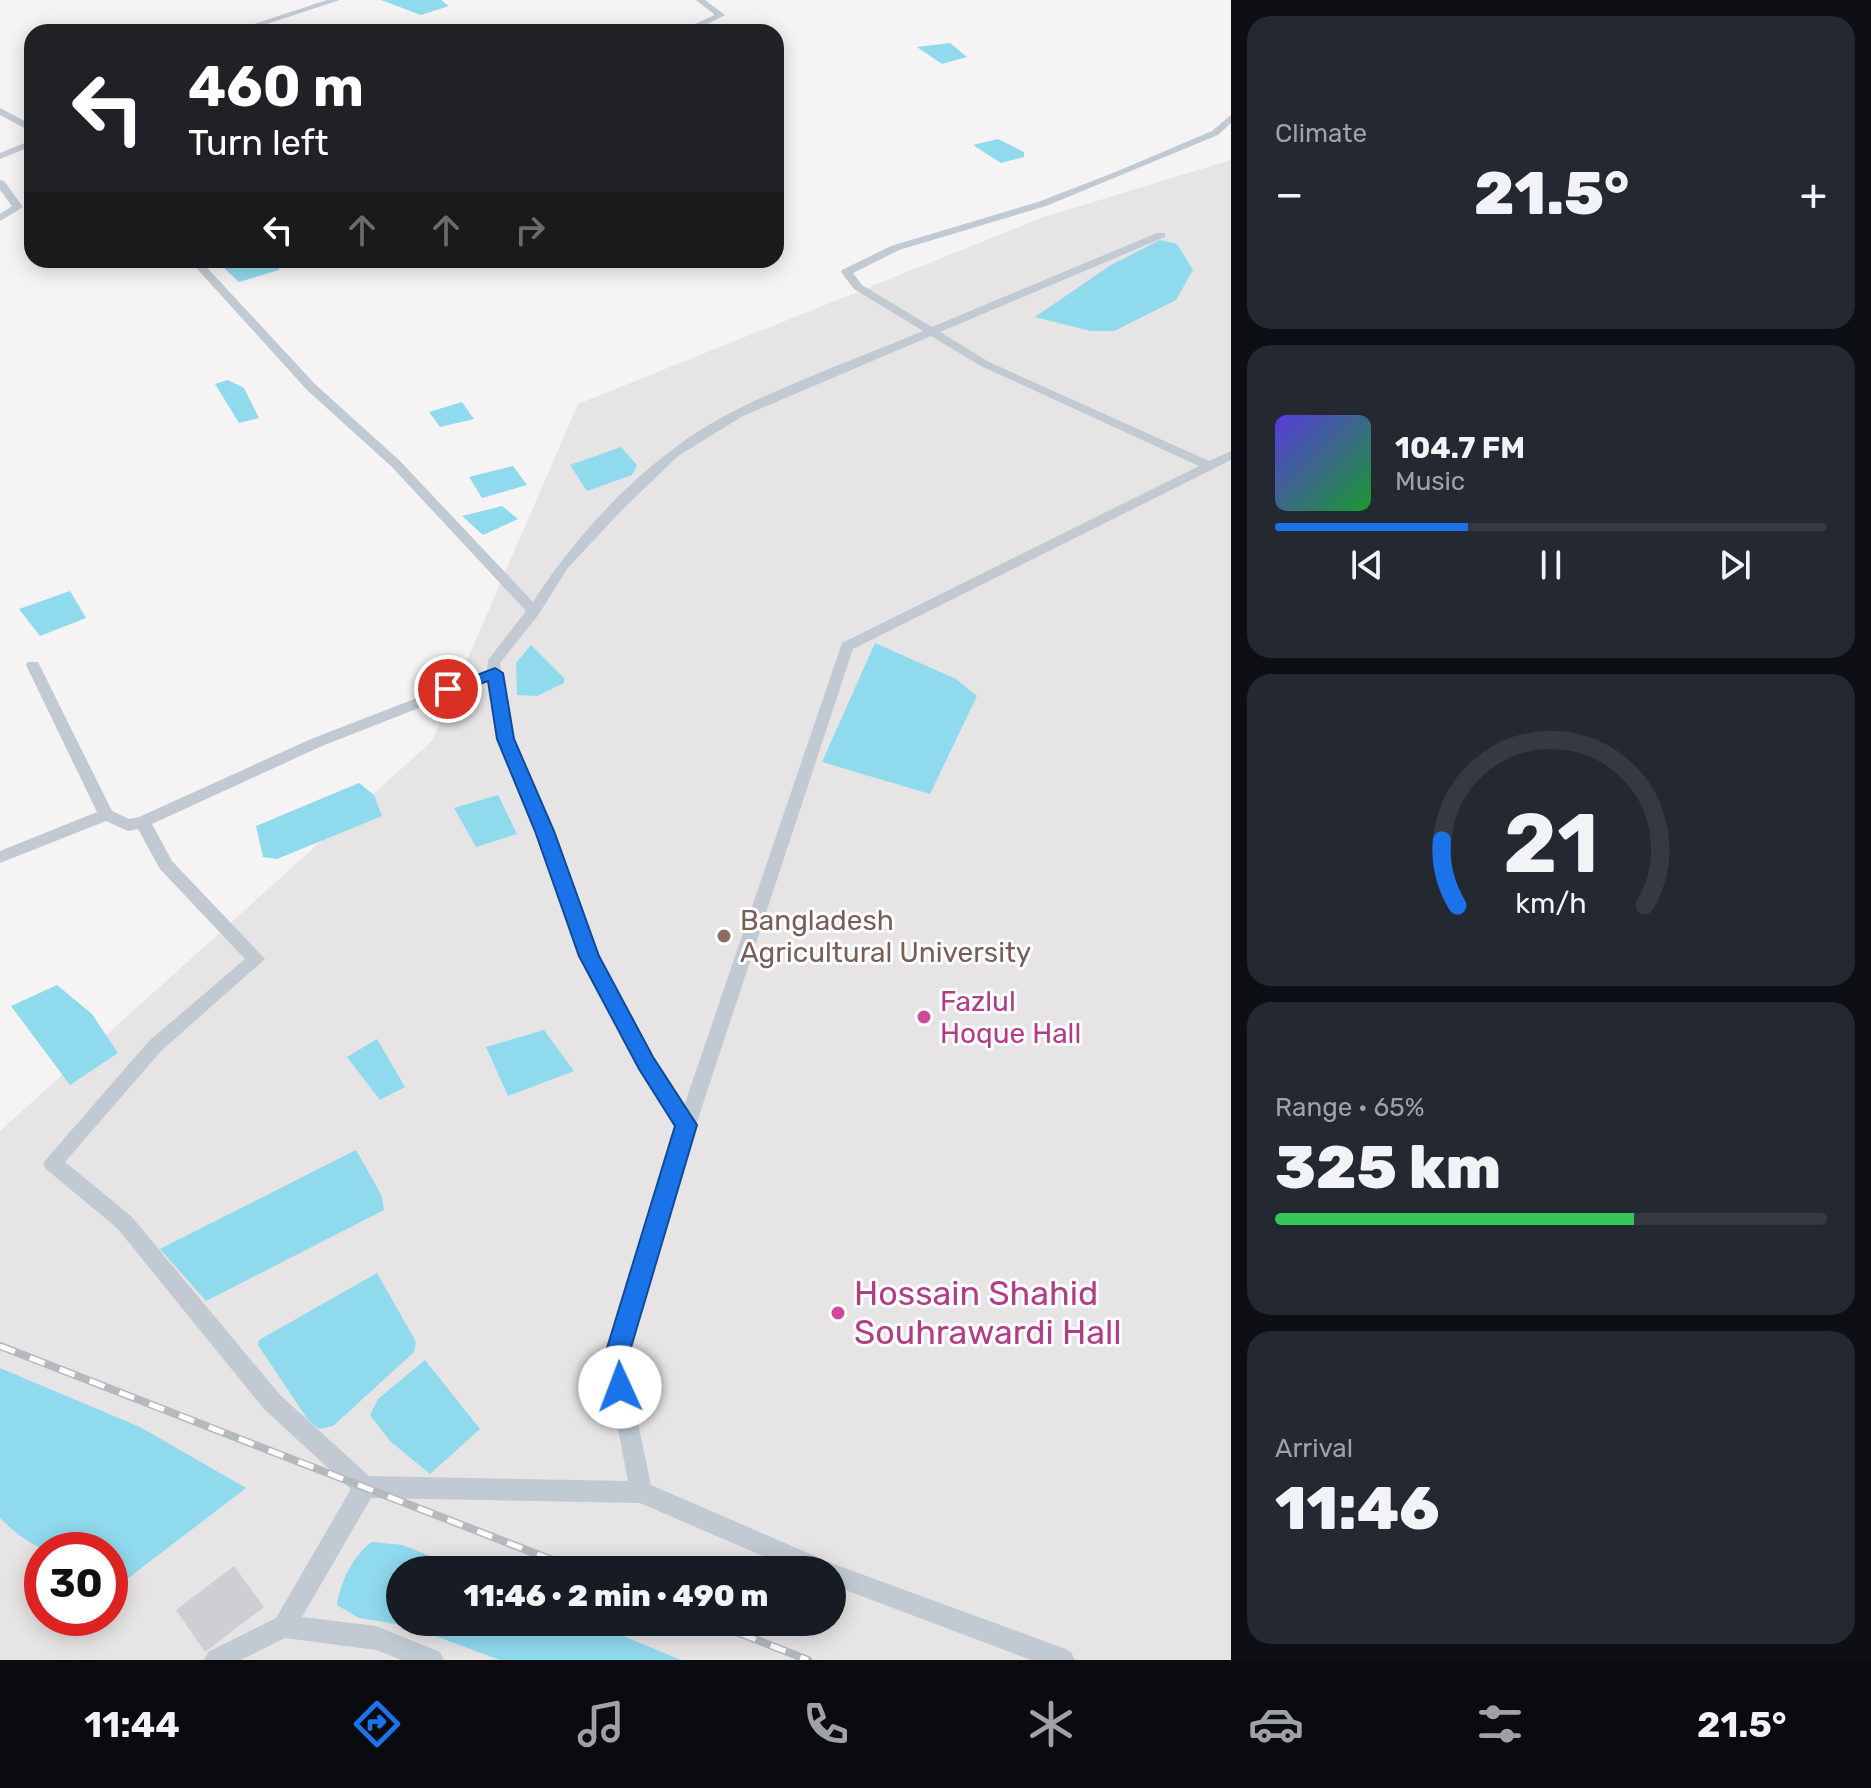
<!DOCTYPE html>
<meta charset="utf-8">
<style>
:root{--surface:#171b24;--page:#242831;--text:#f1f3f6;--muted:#9ea1a6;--line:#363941;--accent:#1a73e8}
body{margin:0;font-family:Rubik,sans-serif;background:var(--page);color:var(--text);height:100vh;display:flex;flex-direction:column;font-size:30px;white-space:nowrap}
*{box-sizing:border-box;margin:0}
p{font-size:26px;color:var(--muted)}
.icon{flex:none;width:44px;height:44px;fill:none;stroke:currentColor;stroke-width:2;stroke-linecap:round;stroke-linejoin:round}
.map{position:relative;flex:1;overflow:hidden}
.sheet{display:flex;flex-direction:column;gap:16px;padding:16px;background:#0d0f14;width:640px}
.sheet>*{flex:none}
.guide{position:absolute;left:24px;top:24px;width:760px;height:244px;border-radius:24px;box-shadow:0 4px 20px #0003;background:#202124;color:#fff;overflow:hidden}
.speed{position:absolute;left:24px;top:1532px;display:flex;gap:16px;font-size:40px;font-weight:700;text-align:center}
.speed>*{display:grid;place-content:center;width:104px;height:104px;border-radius:50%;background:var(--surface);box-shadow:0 4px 20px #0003;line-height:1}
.speed .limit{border:12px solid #d22;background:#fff;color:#111}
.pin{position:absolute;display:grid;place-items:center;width:68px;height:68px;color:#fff;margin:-34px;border:4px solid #fff;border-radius:50%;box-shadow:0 2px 8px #0007}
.me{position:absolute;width:88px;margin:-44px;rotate:358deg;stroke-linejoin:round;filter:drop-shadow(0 0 6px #0008)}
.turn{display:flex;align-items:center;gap:28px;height:168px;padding:0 32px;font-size:36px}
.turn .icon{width:104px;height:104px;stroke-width:2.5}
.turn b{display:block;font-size:56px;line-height:68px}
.lanes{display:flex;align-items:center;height:76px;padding:0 32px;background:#0003;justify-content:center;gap:40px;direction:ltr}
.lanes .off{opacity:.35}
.big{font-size:60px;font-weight:800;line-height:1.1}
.sheet .widget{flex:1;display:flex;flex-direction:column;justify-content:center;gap:12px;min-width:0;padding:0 28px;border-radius:24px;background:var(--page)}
.sheet .dial{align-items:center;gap:0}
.dial svg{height:208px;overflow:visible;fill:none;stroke:var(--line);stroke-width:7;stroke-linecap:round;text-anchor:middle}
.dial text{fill:var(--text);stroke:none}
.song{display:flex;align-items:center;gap:24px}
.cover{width:96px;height:96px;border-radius:12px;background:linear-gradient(135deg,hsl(250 70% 55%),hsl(130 70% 35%))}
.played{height:8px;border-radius:4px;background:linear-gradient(90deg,var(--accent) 35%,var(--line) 35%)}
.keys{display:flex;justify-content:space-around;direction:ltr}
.heat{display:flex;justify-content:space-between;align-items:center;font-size:44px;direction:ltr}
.charge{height:12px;border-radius:6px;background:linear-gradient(90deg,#34c759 65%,var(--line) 0)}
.trip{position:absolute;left:386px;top:1556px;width:460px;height:80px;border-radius:40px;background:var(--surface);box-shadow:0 4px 20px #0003;font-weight:800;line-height:80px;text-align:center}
.menu{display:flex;height:128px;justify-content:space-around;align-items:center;background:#090b0e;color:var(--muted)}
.menu .icon{width:56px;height:56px}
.menu .current{color:var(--accent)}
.menu b{font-size:36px;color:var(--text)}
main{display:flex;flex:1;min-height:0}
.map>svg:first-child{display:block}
.education{fill:#e6e4e5;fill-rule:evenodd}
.water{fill:#90daee}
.building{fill:#cdcfd5}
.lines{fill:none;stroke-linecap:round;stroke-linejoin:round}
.minor{fill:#c1cad2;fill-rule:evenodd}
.rail-casing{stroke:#b5b8bd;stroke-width:8}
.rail{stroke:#fff;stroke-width:5;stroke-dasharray:16;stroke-linecap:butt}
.route{fill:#1a73e8;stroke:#114b97;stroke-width:2}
.education-dot{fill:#8d6e63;stroke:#fff;stroke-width:3}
.hotel-dot{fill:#d1479c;stroke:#fff;stroke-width:3}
.labels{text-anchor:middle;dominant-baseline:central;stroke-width:6;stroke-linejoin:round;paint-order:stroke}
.education-label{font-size:28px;fill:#785e54;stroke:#fff;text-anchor:start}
.hotel-label{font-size:28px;fill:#b23c85;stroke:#fff;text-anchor:start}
.near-hotel-label{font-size:34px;fill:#b23c85;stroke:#fff;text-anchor:start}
</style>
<main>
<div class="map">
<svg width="1231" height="1660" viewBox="0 0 1231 1660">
<rect width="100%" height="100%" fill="#f5f3f3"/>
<path class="education" d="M 1231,160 L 1231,1660 L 0,1660 L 0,1131 L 432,741 L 578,404 L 1044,217 ZM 42,1550 L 110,1550 L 110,1618 L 42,1618 ZM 400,1570 L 832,1570 L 832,1622 L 400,1622 Z"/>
<g class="water">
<path d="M 381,0 L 441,0 L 449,6 L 421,15 Z"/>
<path d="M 950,43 L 967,57 L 942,64 L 917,47 Z"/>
<path d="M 998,139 L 1024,152 L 1024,157 L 1001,163 L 973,145 Z"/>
<path d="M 1160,240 L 1177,244 L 1193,270 L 1176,300 L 1114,331 L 1091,331 L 1035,317 L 1111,265 Z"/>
<path d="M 251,260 L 274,260 L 280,264 L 279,270 L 239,282 L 224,268 Z"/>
<path d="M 228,380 L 244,388 L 259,418 L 239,423 L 215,384 Z"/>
<path d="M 462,402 L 474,419 L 440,427 L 429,412 Z"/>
<path d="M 621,447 L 637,465 L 632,475 L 587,491 L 570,465 Z"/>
<path d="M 513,466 L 527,485 L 482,498 L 469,477 Z"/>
<path d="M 502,506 L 518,519 L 483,535 L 462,516 Z"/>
<path d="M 70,591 L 86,618 L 40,636 L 19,609 Z"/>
<path d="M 875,643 L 956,679 L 977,696 L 930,794 L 822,762 Z"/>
<path d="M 531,645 L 564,678 L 564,683 L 537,696 L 517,695 L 516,663 Z"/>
<path d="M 359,783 L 374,795 L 382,816 L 277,859 L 263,857 L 256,826 Z"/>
<path d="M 498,795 L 517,834 L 476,847 L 454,808 Z"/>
<path d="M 57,985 L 92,1014 L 118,1053 L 70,1085 L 11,1006 Z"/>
<path d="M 544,1030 L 574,1071 L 508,1096 L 486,1047 Z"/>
<path d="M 377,1039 L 405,1087 L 380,1100 L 347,1057 Z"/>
<path d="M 356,1150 L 382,1196 L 384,1210 L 206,1301 L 160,1249 Z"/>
<path d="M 377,1273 L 416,1342 L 414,1352 L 333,1426 L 319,1429 L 308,1420 L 258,1345 L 259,1340 Z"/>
<path d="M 425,1360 L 480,1429 L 430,1474 L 390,1441 L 370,1415 L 378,1399 Z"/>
<path d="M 0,1368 L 140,1427 L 246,1488 L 110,1592 L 110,1550 C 53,1550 43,1560 0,1518 Z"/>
<path d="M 372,1542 L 403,1545 L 464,1570 L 400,1570 L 400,1622 L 589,1622 L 681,1660 L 500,1660 L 408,1626 L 359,1618 L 337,1605 C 340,1583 353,1555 372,1542 Z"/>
</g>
<path class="building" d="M 234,1566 L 264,1607 L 205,1652 L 176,1610 Z"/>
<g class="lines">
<g class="minor">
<path d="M 327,0 L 340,0 L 243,32 L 230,32 Z"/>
<path d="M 696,0 L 705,0 L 725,15 L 694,31 L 688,31 L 688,27 L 715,15 Z"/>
<path d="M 0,108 L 32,125 L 32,132 L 0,115 Z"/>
<path d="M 1231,115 L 1231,123 L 1218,135 L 1046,206 L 899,250 L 853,273 L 862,285 L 932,327 L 1157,233 L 1165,233 L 1165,237 L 940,332 L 989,362 L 1209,461 L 1231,451 L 1231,460 L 853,649 L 671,1201 L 625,1361 L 651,1485 L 831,1563 L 1063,1648 L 1071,1652 L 1075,1660 L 1031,1660 L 832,1585 L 832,1570 L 795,1570 L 640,1503 L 371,1498 L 302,1617 L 376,1626 L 440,1652 L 444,1660 L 402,1660 L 376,1650 L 285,1638 L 241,1660 L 204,1660 L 208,1652 L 276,1618 L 351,1489 L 264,1409 L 117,1228 L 46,1169 L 43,1163 L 149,1041 L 245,959 L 160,869 L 138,829 L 128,831 L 106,821 L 0,863 L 0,851 L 97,812 L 26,665 L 28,662 L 38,662 L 112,811 L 129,819 L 139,817 L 311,739 L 487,671 L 488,660 L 526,611 L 392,467 L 307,390 L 189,260 L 200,260 L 315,384 L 400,461 L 533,602 C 581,527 656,449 736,410 C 796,380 861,357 923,331 L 854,289 L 841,272 L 842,270 L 891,246 L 1038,202 L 1113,173 L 1212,131 ZM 931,336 L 981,366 L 1199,466 L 842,643 L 684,1106 L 652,1058 L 598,956 L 552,831 L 513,739 L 500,663 L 539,614 L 567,569 L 621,511 L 678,456 L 743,416 ZM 488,681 L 497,739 L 536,831 L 580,956 L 640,1068 L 677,1126 L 651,1201 L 605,1361 L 628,1481 L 369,1476 L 280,1395 L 131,1216 L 65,1162 L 161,1051 L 265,959 L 172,861 L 152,824 L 322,746 Z"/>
<path d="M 32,140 L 32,146 L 0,159 L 0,153 Z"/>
<path d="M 0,180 L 4,181 L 23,207 L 0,221 L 0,214 L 12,206 L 0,190 Z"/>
</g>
<g class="rail-casing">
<g id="rail">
<path d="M 0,1346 L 578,1570"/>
<path d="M 711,1622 L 808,1660"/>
</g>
</g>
<use href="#rail" class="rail"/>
</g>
<path class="route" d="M 495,668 L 503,673 L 514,739 L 554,831 L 599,956 L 653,1057 L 697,1125 L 627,1361 L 632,1387 L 629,1395 L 620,1398 L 612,1395 L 603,1361 L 675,1126 L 639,1069 L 579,956 L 535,831 L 497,739 L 488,681 L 448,695 L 440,689 Z"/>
<circle class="education-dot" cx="724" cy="936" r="8"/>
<g class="hotel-dot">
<circle cx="924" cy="1017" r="8"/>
<circle cx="838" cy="1313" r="8"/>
</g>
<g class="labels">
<g class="education-label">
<text x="740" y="920">Bangladesh<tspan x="740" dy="32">Agricultural University</tspan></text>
</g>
<g class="hotel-label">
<text x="940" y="1001">Fazlul<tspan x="940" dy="32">Hoque Hall</tspan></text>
</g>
<g class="near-hotel-label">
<text x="854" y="1293">Hossain Shahid<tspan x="854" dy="39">Souhrawardi Hall</tspan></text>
</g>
</g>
</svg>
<div class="speed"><div class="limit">30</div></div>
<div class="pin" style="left:448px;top:689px;background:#d93025"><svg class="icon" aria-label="arrive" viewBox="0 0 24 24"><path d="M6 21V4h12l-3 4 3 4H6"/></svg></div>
<svg class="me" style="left:620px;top:1387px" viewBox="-20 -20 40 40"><circle r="19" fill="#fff"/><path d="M0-13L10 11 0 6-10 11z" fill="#1a73e8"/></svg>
<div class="trip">11:46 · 2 min · 490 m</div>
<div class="guide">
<div class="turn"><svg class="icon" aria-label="left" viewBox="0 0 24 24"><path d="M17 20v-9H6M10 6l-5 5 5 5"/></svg><div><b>460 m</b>Turn left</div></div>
<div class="lanes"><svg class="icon" aria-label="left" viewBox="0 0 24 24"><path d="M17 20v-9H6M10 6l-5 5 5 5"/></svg><svg class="icon off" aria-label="ahead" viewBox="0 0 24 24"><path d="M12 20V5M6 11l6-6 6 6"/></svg><svg class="icon off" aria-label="ahead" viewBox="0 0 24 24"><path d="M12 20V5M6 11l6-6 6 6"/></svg><svg class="icon off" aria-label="right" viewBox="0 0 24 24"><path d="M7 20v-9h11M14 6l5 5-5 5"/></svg></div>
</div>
</div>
<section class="sheet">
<div class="widget"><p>Climate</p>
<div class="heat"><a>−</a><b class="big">21.5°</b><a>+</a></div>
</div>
<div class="widget">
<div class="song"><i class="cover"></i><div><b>104.7 FM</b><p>Music</p></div></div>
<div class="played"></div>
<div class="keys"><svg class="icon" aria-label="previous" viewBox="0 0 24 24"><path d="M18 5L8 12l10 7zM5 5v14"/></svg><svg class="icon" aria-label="pause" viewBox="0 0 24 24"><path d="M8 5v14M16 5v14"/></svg><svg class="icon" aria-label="next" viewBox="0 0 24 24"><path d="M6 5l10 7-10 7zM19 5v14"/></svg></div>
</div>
<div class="widget dial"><svg viewBox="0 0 100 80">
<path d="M14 69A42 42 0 1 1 86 69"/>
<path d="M14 69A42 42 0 0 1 8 44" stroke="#1a73e8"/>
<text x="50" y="56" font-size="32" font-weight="700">21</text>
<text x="50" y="72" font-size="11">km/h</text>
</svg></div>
<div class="widget"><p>Range · 65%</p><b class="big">325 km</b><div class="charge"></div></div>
<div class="widget"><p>Arrival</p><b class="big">11:46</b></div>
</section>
</main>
<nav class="menu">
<b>11:44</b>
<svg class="icon current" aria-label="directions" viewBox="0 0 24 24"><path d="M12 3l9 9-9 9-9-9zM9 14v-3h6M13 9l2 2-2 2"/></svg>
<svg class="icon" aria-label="music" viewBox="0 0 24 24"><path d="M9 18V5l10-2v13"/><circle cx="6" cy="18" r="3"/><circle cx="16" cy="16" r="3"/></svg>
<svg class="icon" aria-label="phone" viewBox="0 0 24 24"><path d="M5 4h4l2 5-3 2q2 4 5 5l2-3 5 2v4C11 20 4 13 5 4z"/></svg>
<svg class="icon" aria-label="climate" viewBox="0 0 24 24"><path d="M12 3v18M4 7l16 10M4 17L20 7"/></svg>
<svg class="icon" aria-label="car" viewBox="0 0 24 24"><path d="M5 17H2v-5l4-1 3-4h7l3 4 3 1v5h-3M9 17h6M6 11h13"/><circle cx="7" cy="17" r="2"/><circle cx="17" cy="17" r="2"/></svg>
<svg class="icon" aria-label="filters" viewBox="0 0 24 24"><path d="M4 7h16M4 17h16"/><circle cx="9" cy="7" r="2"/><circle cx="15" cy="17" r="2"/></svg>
<b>21.5°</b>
</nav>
